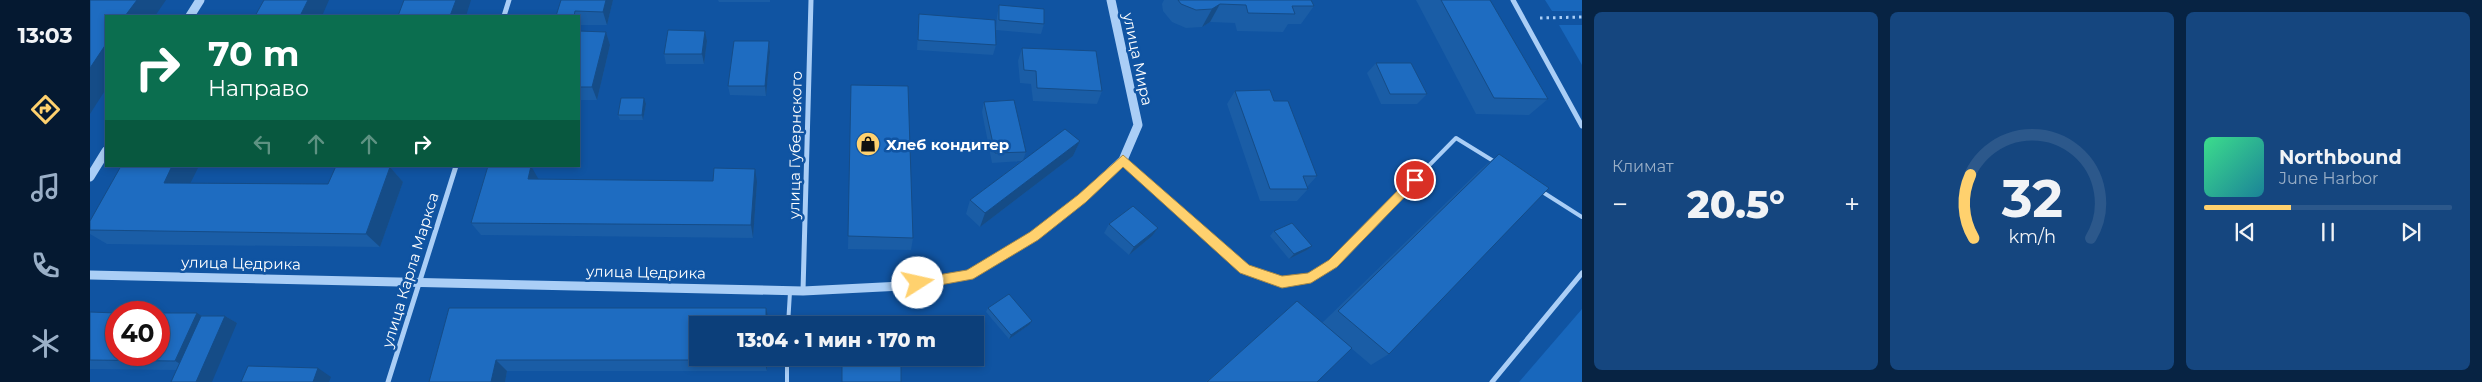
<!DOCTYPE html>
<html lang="ru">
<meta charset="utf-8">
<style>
:root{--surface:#0c3f7a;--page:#15467f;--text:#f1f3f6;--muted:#9aafc7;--line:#2c588b;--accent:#ffd16e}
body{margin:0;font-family:Montserrat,sans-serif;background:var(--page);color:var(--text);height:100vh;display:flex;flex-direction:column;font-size:19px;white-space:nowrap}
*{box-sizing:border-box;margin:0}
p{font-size:16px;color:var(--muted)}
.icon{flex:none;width:28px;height:28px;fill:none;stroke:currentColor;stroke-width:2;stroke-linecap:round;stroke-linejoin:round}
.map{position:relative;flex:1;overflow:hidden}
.panel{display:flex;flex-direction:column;gap:12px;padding:12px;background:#072343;width:900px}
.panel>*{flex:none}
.banner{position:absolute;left:15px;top:15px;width:475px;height:152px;border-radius:0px;box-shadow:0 2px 8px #0003,0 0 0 1px var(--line);background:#0b6e4f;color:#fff;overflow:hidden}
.speed{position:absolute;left:15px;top:301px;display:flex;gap:10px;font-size:25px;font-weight:700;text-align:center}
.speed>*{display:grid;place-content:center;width:65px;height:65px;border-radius:50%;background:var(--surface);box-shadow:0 2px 8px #0003,0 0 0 1px var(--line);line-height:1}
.speed .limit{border:8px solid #d22;background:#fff;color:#111}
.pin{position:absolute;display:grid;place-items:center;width:42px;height:42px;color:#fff;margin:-21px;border:2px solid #fff;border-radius:50%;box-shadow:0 1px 5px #0007}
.me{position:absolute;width:55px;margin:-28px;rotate:80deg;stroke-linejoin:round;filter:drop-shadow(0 0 4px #0008)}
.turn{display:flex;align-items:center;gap:18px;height:105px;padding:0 20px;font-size:22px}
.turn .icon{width:65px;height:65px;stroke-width:2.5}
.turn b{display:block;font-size:35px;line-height:42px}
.lanes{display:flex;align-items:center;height:48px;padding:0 20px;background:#0003;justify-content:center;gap:25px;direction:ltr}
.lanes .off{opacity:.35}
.big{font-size:38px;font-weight:800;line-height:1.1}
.panel .card{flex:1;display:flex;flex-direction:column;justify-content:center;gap:8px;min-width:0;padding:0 18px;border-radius:8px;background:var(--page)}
.panel .dial{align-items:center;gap:0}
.dial svg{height:130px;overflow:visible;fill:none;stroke:var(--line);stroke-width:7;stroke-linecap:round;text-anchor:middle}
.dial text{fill:var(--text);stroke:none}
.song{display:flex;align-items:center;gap:15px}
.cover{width:60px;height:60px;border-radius:8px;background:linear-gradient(135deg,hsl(150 70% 55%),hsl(190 70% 35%))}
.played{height:5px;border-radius:2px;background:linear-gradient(90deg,var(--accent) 35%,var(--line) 35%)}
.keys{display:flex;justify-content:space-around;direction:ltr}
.heat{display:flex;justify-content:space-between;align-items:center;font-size:28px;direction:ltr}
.panel .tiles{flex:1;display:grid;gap:12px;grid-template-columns:repeat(3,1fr)}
.trip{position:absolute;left:599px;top:316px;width:295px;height:50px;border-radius:0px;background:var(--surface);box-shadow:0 2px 8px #0003,0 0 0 1px var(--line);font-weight:800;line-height:50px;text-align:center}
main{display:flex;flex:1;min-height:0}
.tabs{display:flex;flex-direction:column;width:90px;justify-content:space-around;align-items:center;background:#051931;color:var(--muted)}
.tabs .icon{width:35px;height:35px}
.tabs .active{color:var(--accent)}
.tabs b{font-size:22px;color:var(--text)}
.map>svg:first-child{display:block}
.green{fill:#1867bc}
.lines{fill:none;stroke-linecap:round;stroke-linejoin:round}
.path{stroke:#aacef6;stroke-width:3;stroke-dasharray:2.5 4;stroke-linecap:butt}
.service{stroke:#aacef6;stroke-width:4}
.minor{stroke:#aacef6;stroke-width:5}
.tertiary{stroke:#aacef6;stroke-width:9}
.wall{fill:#1a5da6}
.shaded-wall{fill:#154c87}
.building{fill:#1e6cc1;stroke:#154c87}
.route{fill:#ffd16e;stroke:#a68848}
.labels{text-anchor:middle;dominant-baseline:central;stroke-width:5;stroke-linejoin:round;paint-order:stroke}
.street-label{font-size:15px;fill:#fff;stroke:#1054a2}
.poi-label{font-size:15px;font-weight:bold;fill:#fff;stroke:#1054a2;text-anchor:start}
</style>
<main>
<nav class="tabs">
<b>13:03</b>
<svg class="icon active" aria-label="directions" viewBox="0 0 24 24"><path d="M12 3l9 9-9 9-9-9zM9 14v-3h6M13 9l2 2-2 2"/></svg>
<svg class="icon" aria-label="music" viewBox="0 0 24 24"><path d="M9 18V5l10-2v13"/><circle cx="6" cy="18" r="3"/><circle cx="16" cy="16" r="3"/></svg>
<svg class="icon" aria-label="phone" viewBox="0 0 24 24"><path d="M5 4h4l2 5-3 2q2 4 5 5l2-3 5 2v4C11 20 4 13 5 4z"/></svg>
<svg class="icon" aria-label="climate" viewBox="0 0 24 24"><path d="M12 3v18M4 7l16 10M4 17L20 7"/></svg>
</nav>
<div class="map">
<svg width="1492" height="382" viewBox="0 0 1492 382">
<rect width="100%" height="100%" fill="#1054a2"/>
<g class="green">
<path d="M 1455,0 L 1492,0 L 1492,11 L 1462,11 Z"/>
<path d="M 1469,25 L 1492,25 L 1492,65 Z"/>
<path d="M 1492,309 L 1492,382 L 1429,382 Z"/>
</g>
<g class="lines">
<path class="path" d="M 1450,18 L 1492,17"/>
<g class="service">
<path d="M 1033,160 L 1155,269 L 1192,282 L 1221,278 L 1243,263 L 1366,138 L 1405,162"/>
<path d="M 1451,191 L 1492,217"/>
<path d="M 698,325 L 700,292"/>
<path d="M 697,358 L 697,382"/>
</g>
<g class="minor">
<path d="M 1423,0 L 1492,126"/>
<path d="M 414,16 L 419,0"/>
<path d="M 713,291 L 721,0"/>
<path d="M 298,382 L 366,166"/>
<path d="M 1402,382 L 1492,273"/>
</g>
<g class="tertiary">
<path d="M 100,16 L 110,0"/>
<path d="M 0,177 L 16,151"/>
<path d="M 0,275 L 713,291 L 812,286 L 879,275 L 944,236 L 992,198 L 1033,160 L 1048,125 L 1021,0"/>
</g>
</g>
<g class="wall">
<path d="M 523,0 L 517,25 L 490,25 L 489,31 L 489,16 L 466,16 Z"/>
<path d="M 628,0 L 680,0 L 680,2 L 629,2 Z"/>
<path d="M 1074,0 L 1221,0 L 1224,6 L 1211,24 L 1198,24 L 1193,32 L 1147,31 L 1145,23 L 1120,22 L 1112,27 L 1096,28 L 1082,22 L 1073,11 L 1072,4 Z"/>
<path d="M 1326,0 L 1400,0 L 1458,99 L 1439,115 L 1386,114 Z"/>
<path d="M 909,5 L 954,24 L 951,34 L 906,30 L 907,16 Z"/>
<path d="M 829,14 L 906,45 L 903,55 L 827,50 Z"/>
<path d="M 489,31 L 516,32 L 520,45 L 507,100 L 489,100 Z"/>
<path d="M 615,31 L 617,41 L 614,64 L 576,64 L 574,54 Z"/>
<path d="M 679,41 L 680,52 L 676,96 L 640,95 L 638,86 Z"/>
<path d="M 932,48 L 1012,91 L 1007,104 L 943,101 L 941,84 L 930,83 L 928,61 Z"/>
<path d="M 1286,63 L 1337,94 L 1327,104 L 1291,104 L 1277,73 Z"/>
<path d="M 761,85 L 823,238 L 821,250 L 758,249 Z"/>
<path d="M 1145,91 L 1184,101 L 1227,176 L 1217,187 L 1218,189 L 1207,201 L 1170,201 L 1137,104 Z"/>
<path d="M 894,102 L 936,152 L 933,160 L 990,141 L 983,156 L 890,227 L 876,214 L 880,200 L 931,161 L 902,163 L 892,112 Z"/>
<path d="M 556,104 L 553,120 L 530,120 L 528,115 Z"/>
<path d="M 1409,154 L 1299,354 L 1281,365 L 1241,331 L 1227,382 L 1116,382 L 1207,301 L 1232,323 L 1390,170 Z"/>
<path d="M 300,167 L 313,182 L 290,247 L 17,244 L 0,234 L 0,221 L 238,184 Z"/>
<path d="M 448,179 L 667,182 L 663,238 L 391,235 L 381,223 Z"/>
<path d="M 1019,224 L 1068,228 L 1062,236 L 1039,255 L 1014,233 Z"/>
<path d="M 1184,231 L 1222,246 L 1217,250 L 1199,259 L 1180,236 Z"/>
<path d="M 359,308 L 676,308 L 679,320 L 677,371 L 417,371 L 415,382 L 339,382 Z"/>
<path d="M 898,308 L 939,325 L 919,339 L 896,312 Z"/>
<path d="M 0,312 L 135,316 L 147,323 L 86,370 L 0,369 Z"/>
</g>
<g class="shaded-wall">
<path d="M 47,0 L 76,0 L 65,16 L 35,16 Z"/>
<path d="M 218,0 L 239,0 L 232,16 L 210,16 Z"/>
<path d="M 366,0 L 381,0 L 376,16 L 360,16 Z"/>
<path d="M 516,0 L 523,0 L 517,25 L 513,12 Z"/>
<path d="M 1130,4 L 1120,22 L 1112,27 L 1122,9 Z"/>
<path d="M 489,20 L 490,25 L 489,31 Z"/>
<path d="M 615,31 L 617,41 L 614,64 L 612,54 Z"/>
<path d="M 516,32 L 520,45 L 507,100 L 502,87 Z"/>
<path d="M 679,41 L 680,52 L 676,96 L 675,86 Z"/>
<path d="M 16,44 L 16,89 L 0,114 L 0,68 Z"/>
<path d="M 554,98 L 556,104 L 553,120 L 552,115 Z"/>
<path d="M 990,141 L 983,156 L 890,227 L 895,213 Z"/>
<path d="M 82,166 L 109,166 L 93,198 L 74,183 Z"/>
<path d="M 441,166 L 449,180 L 438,179 Z"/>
<path d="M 300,167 L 313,182 L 290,247 L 276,234 Z"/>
<path d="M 665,169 L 667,182 L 663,238 L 661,225 Z"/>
<path d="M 1068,228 L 1062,236 L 1039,255 L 1044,247 Z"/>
<path d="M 1222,246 L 1217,250 L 1199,259 L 1204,254 Z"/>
<path d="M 676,308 L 679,320 L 678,325 L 676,325 Z"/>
<path d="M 107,313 L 123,323 L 102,370 L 85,361 Z"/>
<path d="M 135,316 L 147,323 L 122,382 L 106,382 Z"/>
<path d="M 942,321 L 939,325 L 919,339 L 921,335 Z"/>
<path d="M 674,358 L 677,358 L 677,371 L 674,360 Z"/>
<path d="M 406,360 L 417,371 L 415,382 L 401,382 Z"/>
<path d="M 228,368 L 241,377 L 239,382 L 223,382 Z"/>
</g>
<g class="building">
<path d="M 0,0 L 47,0 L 35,16 L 16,16 L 16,44 L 0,68 Z"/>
<path d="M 174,0 L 218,0 L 210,16 L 165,16 Z"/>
<path d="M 314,0 L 366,0 L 360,16 L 308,16 Z"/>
<path d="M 471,0 L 516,0 L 513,12 L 485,11 L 484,16 L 466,16 Z"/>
<path d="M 1088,0 L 1221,0 L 1224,6 L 1202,6 L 1205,14 L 1158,13 L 1156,5 L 1130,4 L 1122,9 L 1106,10 L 1091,4 Z"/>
<path d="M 1351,0 L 1400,0 L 1458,99 L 1404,98 Z"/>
<path d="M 909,5 L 954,9 L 954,24 L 909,20 Z"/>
<path d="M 829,14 L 905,20 L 906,45 L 828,40 Z"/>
<path d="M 578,30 L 615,31 L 612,54 L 574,54 Z"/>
<path d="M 489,31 L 516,32 L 502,87 L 489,87 Z"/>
<path d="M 644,41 L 679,41 L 675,86 L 638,86 Z"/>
<path d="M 932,48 L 1006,51 L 1012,91 L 947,88 L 946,71 L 934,70 Z"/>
<path d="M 1286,63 L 1321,63 L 1337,94 L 1300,94 Z"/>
<path d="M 761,85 L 818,86 L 823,238 L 758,236 Z"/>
<path d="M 1180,90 L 1184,101 L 1198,101 L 1227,176 L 1213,176 L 1218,189 L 1180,189 L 1145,91 Z"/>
<path d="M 531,98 L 554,98 L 552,115 L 528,115 Z"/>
<path d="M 924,100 L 936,152 L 905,153 L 894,102 Z"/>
<path d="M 975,129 L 990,141 L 895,213 L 880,200 Z"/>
<path d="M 1409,154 L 1459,188 L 1299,354 L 1248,311 Z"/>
<path d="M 31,166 L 82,166 L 74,183 L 238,184 L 246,166 L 300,167 L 276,234 L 0,230 L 0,221 Z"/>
<path d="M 398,166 L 441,166 L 438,179 L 623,181 L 624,168 L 665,169 L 661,225 L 381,223 Z"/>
<path d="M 1043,206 L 1068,228 L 1044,247 L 1019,224 Z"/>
<path d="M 1202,223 L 1222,246 L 1204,254 L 1184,231 Z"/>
<path d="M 919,294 L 942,321 L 921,335 L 898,308 Z"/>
<path d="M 1207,301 L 1262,348 L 1227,382 L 1117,382 Z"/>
<path d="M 359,308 L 676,308 L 676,325 L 608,325 L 608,358 L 674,358 L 674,360 L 406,360 L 401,382 L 339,382 Z"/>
<path d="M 0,312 L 26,313 L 26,355 L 69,355 L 69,313 L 107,313 L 85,361 L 0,360 Z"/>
<path d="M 111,316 L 135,316 L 106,382 L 81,382 Z"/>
<path d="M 753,316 L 810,317 L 810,325 L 753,325 Z"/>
<rect x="752" y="358" width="59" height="24"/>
<path d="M 158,366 L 228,368 L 223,382 L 151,382 Z"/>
</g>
<path class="route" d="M 1033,155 L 1159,265 L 1192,276 L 1218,273 L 1239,260 L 1321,177 L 1325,175 L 1331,180 L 1247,267 L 1221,283 L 1192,288 L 1150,273 L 1033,167 L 996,202 L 948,240 L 883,279 L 828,289 L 824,287 L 822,283 L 824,279 L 877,270 L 940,232 L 988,195 Z"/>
<defs>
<g id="shop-disc" transform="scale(1.25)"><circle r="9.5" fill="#ffd16e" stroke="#1054a2"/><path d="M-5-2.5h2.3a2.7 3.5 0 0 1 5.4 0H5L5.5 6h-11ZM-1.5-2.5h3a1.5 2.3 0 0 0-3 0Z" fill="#111"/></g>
</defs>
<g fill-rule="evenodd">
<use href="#shop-disc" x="778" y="144"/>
</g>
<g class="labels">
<g class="street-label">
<text transform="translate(1048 59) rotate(78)">улица Мира</text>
<text transform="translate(705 145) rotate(-89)">улица Губернского</text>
<text transform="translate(151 263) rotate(1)">улица Цедрика</text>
<text transform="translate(320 270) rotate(-73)">улица Карла Маркса</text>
<text transform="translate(556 272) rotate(1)">улица Цедрика</text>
</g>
<g class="poi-label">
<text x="796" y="144">Хлеб кондитер</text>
</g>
</g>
</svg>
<div class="speed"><div class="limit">40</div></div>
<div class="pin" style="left:1325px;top:180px;background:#d93025"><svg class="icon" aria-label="arrive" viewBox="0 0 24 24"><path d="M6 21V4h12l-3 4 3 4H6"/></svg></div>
<svg class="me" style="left:828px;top:283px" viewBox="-20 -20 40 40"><circle r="19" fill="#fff"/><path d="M0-13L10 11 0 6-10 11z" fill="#ffd16e"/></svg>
<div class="trip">13:04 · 1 мин · 170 m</div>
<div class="banner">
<div class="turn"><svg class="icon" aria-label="right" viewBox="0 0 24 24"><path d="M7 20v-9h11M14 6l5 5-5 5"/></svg><div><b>70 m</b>Направо</div></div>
<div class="lanes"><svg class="icon off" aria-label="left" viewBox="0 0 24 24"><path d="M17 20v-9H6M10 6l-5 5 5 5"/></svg><svg class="icon off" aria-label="ahead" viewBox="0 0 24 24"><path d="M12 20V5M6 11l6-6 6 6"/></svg><svg class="icon off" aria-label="ahead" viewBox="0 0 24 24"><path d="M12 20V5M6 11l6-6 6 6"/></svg><svg class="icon" aria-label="right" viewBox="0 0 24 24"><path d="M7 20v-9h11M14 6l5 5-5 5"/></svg></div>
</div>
</div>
<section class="panel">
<div class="tiles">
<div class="card"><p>Климат</p>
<div class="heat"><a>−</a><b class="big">20.5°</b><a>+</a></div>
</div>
<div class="card dial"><svg viewBox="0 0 100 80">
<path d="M14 69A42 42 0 1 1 86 69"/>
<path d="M14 69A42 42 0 0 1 12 30" stroke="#ffd16e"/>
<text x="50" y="56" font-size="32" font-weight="700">32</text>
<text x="50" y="72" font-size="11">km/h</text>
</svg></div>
<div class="card">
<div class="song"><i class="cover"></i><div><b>Northbound</b><p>June Harbor</p></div></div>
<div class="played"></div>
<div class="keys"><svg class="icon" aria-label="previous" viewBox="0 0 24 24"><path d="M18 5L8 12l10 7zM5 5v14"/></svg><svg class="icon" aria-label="pause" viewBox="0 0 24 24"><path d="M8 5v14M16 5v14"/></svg><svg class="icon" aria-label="next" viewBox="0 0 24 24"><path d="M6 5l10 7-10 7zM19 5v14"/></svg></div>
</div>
</div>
</section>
</main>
